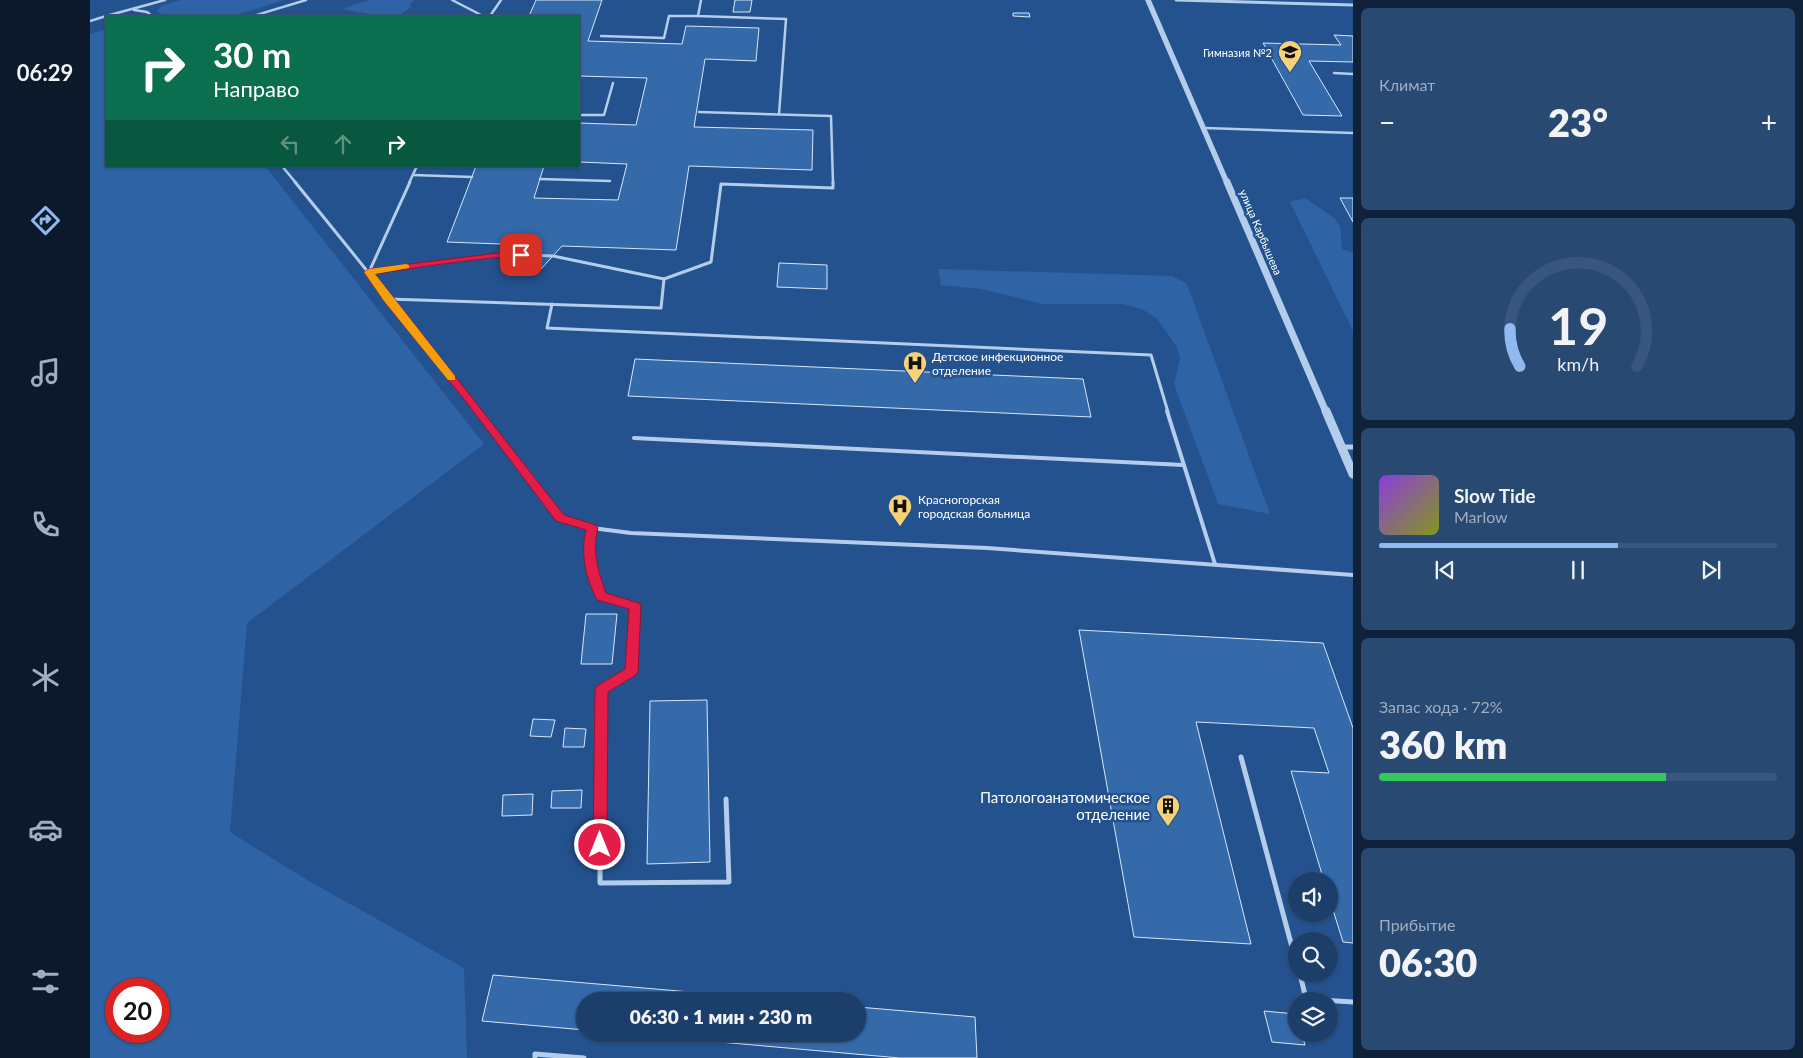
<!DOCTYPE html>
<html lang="ru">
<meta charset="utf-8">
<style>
:root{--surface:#1b3e6a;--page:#284972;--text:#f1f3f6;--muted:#a0aec1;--line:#39577e;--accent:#90b9f0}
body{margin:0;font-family:Lato,sans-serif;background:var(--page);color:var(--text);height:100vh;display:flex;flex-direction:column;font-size:19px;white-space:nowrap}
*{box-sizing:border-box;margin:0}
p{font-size:16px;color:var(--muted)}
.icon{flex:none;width:28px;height:28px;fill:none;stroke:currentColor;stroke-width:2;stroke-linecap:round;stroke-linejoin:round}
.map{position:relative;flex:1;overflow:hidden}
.sheet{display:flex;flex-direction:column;gap:8px;padding:8px;background:#0f223a;width:450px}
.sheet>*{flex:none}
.hud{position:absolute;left:15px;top:15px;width:475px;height:152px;border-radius:0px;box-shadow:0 1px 4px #0004,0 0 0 1px var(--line);background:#0b6e4f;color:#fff;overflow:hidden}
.controls{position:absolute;left:1198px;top:872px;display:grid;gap:10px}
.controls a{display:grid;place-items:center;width:50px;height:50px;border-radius:50%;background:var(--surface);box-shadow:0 1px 4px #0004,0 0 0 1px var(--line);font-size:25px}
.speed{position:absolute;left:15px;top:978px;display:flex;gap:10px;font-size:25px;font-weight:700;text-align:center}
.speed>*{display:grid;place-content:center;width:65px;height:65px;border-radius:50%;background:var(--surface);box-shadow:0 1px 4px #0004,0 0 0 1px var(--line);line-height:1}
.speed .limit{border:8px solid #d22;background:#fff;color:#111}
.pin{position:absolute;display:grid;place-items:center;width:42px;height:42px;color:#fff;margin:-21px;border-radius:10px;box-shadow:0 2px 8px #0006}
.me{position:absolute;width:55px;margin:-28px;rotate:0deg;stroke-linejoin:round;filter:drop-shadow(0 0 4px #0008)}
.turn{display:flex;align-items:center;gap:18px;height:105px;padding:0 25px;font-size:22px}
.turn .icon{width:65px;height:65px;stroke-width:2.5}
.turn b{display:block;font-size:35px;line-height:42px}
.lanes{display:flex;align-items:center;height:48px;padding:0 25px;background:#0003;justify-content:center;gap:25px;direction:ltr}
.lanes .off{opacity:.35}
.big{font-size:38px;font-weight:800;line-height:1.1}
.sheet .tile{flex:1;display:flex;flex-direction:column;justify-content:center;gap:8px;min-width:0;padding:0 18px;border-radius:8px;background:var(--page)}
.sheet .dial{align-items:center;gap:0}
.dial svg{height:130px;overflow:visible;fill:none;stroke:var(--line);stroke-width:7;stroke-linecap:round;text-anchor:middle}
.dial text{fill:var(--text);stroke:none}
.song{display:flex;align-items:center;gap:15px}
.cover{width:60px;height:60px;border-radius:8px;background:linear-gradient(135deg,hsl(270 70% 55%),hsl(70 70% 35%))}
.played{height:5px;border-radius:2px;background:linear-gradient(90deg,var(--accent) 60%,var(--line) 60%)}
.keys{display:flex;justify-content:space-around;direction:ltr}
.heat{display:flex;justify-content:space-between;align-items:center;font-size:28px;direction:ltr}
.charge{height:8px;border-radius:4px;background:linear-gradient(90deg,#34c759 72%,var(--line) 0)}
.trip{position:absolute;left:486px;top:992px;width:290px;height:50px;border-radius:25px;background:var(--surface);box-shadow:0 1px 4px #0004,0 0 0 1px var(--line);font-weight:800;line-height:50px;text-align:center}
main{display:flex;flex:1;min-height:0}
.tabs{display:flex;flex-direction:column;width:90px;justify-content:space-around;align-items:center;background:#0b192a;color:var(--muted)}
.tabs .icon{width:35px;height:35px}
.tabs .selected{color:var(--accent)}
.tabs b{font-size:22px;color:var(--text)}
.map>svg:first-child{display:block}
.green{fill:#2e64a5;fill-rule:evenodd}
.building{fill:#3469aa;stroke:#d8e7f8}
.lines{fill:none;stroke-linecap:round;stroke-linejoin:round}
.service-far3{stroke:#b3cdeb;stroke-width:2.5}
.service-far2{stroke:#b3cdeb;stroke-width:3}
.service-far1{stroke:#b3cdeb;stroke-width:4}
.service{stroke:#b3cdeb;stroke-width:5}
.minor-far1{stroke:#b3cdeb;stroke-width:3}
.minor{stroke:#b3cdeb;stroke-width:5}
.tertiary-far2{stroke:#b3cdeb;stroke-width:5.5}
.tertiary-far1{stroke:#b3cdeb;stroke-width:7}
.tertiary{stroke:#b3cdeb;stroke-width:9}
.route{fill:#e11d48;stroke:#92132f}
.slow{fill:#f59e0b}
.labels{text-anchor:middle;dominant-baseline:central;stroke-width:5;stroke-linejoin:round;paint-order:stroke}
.far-poi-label{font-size:11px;fill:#fff;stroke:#24528e;text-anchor:end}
.far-street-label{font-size:11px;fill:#fff;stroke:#24528e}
.poi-label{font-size:12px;fill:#fff;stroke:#24528e;text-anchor:start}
.near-poi-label{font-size:15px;fill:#fff;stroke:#24528e;text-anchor:end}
</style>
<main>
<nav class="tabs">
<b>06:29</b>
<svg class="icon selected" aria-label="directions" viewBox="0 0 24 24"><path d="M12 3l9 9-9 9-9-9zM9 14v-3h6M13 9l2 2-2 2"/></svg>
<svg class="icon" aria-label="music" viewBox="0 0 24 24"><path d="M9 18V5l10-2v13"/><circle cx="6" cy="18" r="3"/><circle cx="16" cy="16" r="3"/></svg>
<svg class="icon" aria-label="phone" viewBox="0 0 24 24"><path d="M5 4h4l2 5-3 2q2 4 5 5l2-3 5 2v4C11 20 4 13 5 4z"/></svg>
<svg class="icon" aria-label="climate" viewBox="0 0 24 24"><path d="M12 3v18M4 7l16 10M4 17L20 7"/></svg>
<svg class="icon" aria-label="car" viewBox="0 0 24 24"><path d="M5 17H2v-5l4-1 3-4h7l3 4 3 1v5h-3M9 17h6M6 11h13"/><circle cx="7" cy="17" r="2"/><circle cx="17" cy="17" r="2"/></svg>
<svg class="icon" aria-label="filters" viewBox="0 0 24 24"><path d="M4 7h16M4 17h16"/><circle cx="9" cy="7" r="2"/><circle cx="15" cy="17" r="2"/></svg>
</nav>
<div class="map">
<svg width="1263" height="1058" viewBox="0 0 1263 1058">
<rect width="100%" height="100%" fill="#24528e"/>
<g class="green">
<path d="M 91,0 L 194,0 L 143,16 L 73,16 L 67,11 L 71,6 Z"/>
<path d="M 279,0 L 324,0 L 320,5 L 321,7 L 308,16 L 290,16 L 252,9 Z"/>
<path d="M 16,29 L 16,166 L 175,166 L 394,444 L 157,623 L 140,832 L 219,881 L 374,968 L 377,1058 L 0,1058 L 0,34 ZM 26,989 L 69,989 L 69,1031 L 26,1031 Z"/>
<path d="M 1215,198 L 1244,218 L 1250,226 L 1252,249 L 1263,253 L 1263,331 L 1200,202 Z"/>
<path d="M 848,269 L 1082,276 L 1097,284 L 1180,514 L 1128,504 L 1084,384 L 1090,358 L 1086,345 L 1067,319 L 1052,309 L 1032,304 L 952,304 L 891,289 L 851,285 Z"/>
</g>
<g class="building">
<path d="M 446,0 L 512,0 L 498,41 L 592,44 L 596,26 L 669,28 L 666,61 L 615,59 L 604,127 L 723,130 L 722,170 L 599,166 L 586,250 L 472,246 L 451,269 L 420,268 L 411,244 L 357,242 L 386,166 L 454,166 L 444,198 L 528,200 L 537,164 L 489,162 L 489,123 L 546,125 L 557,78 L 489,76 L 489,16 L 439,16 Z"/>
<path d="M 645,0 L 662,0 L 660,12 L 643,12 Z"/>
<path d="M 923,13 L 939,13 L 940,17 L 923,16 Z"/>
<path d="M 1244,35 L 1263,36 L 1263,62 L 1219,61 L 1252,116 L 1213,115 L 1173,43 L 1251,45 Z"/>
<path d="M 1250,198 L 1263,198 L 1263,222 Z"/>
<path d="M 689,263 L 737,265 L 737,289 L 687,287 Z"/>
<path d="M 545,359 L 993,379 L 1001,417 L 538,396 Z"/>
<path d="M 496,614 L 527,614 L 522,664 L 491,664 Z"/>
<path d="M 989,630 L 1233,643 L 1263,728 L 1263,943 L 1253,942 L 1239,897 L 1239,881 L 1234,881 L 1201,771 L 1239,773 L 1224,728 L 1106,722 L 1161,944 L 1044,937 Z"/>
<path d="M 617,700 L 620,862 L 557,864 L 560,701 Z"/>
<path d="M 443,719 L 465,720 L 461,737 L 440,736 Z"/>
<path d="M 475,728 L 496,729 L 494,747 L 473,747 Z"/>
<path d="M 492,790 L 491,808 L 461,808 L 462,791 Z"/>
<path d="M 443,794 L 442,815 L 412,816 L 413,795 Z"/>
<path d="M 403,975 L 705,1001 L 495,1001 L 495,1030 L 392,1021 Z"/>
<path d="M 768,1007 L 885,1017 L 887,1058 L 810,1058 L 539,1034 L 768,1034 Z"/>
<path d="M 1174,1011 L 1206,1014 L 1206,1034 L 1212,1034 L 1215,1045 L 1182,1042 Z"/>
</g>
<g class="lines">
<g class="service-far3">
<path d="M 362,0 L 393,16"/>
<path d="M 611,0 L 608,16 L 696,19 L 689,114"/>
<path d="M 44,10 L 57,12 L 62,16"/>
<path d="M 16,16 L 75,0"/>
<path d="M 163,16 L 216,0"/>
<path d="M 400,16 L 411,0"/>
<path d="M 0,21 L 16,16"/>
<path d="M 511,36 L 574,38 L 579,16 L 608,16"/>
<path d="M 1244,73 L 1263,74"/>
<path d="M 609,112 L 741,116 L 743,183"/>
<path d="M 489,115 L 514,115 L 523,83"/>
<path d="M 1115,128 L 1263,133"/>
<path d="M 192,166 L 206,183"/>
<path d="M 323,175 L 382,177"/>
<path d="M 450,179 L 520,181"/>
<path d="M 319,183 L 327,166"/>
</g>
<g class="service-far2">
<path d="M 205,182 C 267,258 329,334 388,412"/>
<path d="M 279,272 L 416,254 L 463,256 L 574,279 L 571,308 L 298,299"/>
<path d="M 279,272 L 320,182"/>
<path d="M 574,279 L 621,262 L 631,184 L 743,188 L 743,182"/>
<path d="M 462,304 L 457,328 L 1061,355 L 1078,412"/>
</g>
<g class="service-far1">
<path d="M 387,411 L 470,518 L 502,528 L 541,533 L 897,548 L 1263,575"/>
<path d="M 1077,411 L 1125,564"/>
<path d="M 544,438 L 1093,465"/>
<path d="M 502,528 L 500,554 L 511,597 L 545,606 L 541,671 L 511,690 L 511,699"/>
</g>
<g class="service">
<path d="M 511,698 L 510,883 L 639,882 L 636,799"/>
<path d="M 1151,757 L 1206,962"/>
<path d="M 1210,974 L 1216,999 L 1263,1002"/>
<path d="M 445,1058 L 445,1054 L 494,1058"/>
</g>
<path class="minor-far1" d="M 1086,0 L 1263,5"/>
<path class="minor" d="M 1251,447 L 1263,447"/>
<path class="tertiary-far2" d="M 1058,0 L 1137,183"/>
<path class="tertiary-far1" d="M 1137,182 L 1236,412"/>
<path class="tertiary" d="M 1236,411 L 1263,474"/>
</g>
<path class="route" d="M 416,252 L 431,252 L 436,255 C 429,260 411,257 402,258 C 362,262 324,268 285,274 L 474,515 L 506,525 L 508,528 C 502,551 508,571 516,593 L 549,603 L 551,606 L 548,672 L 546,675 L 518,692 L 517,845 L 515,849 L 510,851 L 505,849 L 503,845 L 505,690 L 507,686 L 535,669 L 539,609 L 507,600 C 496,579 490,553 496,530 L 466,521 L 377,403 L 294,301 L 274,272 L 279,269 Z"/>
<path class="slow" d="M 316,264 L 319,265 L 319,268 L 285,274 L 365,376 L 365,380 L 358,380 L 294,301 L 274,272 L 279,269 Z"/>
<defs>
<g id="school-pin" transform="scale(1.25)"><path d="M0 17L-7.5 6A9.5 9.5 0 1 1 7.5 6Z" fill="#f6d177" stroke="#24528e"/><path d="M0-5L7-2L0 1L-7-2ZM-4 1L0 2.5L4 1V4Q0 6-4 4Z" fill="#111"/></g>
<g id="hospital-pin" transform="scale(1.25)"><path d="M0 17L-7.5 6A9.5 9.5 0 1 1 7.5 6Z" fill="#f6d177" stroke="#24528e"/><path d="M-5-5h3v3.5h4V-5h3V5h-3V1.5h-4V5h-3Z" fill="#111"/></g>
<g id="building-pin" transform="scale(1.25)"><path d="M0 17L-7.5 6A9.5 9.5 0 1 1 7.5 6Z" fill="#f6d177" stroke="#24528e"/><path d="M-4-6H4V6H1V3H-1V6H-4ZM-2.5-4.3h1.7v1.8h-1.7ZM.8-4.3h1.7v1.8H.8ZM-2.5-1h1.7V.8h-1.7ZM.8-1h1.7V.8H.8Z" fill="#111"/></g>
</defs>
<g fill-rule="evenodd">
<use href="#school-pin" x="1200" y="52"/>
<use href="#hospital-pin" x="825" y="363"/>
<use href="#hospital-pin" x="810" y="506"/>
<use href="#building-pin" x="1078" y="806"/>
</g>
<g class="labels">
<g class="far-poi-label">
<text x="1182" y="52">Гимназия №2</text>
</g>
<g class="far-street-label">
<text transform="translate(1171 232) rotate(67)">улица Карбышева</text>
</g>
<g class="poi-label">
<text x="842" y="356">Детское инфекционное<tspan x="842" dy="14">отделение</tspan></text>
<text x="828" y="499">Красногорская<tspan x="828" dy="14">городская больница</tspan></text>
</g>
<g class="near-poi-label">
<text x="1060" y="797">Патологоанатомическое<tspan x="1060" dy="17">отделение</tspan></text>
</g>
</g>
</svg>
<div class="controls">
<a><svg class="icon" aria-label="sound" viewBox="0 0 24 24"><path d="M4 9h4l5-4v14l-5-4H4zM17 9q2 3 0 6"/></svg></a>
<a><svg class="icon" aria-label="search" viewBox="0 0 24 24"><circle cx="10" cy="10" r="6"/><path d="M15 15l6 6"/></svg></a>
<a><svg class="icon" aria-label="layers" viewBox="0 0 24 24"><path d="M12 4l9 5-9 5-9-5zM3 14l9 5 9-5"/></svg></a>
</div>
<div class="speed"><div class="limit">20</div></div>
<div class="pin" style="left:431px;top:255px;background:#d93025"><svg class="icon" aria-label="arrive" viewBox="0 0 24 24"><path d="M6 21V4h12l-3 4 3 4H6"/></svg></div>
<svg class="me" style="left:510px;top:845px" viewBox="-20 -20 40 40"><circle r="17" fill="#e11d48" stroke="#fff" stroke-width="3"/><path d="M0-11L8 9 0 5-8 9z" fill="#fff"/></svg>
<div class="trip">06:30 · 1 мин · 230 m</div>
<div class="hud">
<div class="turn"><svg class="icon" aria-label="right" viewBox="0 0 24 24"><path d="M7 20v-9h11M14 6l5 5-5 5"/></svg><div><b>30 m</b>Направо</div></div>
<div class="lanes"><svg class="icon off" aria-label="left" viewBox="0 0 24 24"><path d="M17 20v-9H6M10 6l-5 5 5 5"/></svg><svg class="icon off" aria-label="ahead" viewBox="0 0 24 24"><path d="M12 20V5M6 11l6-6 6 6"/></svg><svg class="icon" aria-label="right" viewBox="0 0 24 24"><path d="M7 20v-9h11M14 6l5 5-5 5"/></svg></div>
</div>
</div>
<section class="sheet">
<div class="tile"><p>Климат</p>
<div class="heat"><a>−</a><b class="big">23°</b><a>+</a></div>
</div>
<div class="tile dial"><svg viewBox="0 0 100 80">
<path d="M14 69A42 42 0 1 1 86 69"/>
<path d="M14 69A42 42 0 0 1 8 46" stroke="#90b9f0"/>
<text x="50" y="56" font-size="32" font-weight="700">19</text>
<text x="50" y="72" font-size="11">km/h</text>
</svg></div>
<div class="tile">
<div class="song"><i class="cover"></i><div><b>Slow Tide</b><p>Marlow</p></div></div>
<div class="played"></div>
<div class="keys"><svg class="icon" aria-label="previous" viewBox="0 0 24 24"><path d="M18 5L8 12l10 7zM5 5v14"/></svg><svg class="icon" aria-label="pause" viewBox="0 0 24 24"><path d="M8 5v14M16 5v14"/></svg><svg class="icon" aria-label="next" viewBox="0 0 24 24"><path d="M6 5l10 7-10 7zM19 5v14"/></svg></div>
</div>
<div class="tile"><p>Запас хода · 72%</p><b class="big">360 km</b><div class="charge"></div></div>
<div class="tile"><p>Прибытие</p><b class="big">06:30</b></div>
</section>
</main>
